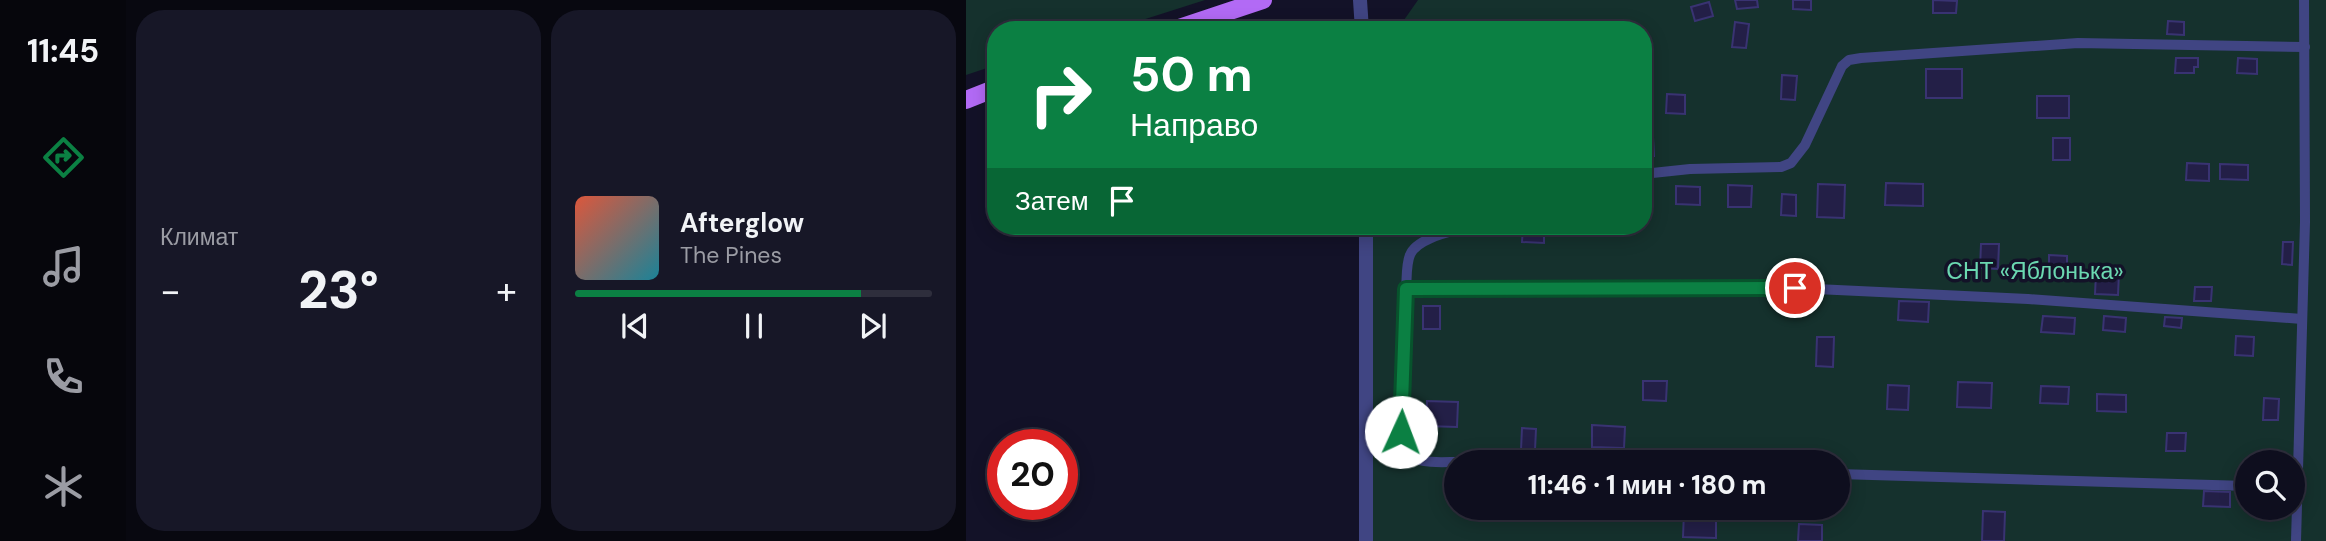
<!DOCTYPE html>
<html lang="ru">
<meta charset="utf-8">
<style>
:root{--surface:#0e0e1e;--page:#171727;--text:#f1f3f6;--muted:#9b9ca4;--line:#2e2e3c;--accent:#0b8043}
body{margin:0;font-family:"DM Sans",sans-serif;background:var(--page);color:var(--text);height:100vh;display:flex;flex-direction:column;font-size:26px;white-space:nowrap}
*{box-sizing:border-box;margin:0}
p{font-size:23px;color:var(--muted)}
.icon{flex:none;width:38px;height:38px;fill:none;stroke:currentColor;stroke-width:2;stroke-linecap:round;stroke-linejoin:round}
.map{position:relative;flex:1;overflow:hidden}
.details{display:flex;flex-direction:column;gap:10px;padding:10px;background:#080810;width:840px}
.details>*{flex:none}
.banner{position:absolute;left:21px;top:21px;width:665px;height:214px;border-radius:28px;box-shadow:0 4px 18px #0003,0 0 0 2px var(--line);background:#0b8043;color:#fff;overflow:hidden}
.fabs{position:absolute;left:1269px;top:450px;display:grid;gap:14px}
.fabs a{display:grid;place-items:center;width:70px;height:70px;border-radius:50%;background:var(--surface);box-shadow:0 4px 18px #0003,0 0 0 2px var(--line);font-size:35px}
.speed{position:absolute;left:21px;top:429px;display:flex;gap:14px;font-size:35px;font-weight:700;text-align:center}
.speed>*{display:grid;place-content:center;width:91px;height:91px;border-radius:50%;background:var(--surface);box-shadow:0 4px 18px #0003,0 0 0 2px var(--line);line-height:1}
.speed .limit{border:10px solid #d22;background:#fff;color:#111}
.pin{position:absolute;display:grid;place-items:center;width:60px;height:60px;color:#fff;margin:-30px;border:4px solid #fff;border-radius:50%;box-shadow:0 2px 7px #0007}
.me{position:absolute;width:77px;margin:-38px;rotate:2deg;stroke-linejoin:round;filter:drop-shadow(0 0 5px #0008)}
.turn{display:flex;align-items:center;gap:24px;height:147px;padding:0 28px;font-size:32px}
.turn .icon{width:91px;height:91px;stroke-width:2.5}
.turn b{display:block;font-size:49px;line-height:60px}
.then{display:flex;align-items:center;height:66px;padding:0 28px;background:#0003;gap:14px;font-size:26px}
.big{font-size:52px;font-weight:800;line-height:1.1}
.details .widget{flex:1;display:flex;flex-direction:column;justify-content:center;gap:10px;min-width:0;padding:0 24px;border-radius:28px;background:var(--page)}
.song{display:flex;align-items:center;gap:21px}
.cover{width:84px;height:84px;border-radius:10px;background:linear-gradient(135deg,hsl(10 70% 55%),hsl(190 70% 35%))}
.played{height:7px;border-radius:4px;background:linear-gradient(90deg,var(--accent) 80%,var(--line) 80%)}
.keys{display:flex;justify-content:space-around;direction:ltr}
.heat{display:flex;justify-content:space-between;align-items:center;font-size:38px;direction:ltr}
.details .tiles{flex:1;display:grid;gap:10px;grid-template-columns:repeat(2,1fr)}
.trip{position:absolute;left:478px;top:450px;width:406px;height:70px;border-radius:35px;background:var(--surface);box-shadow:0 4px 18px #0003,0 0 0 2px var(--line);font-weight:800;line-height:70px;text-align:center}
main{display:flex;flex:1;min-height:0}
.tab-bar{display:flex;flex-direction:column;width:126px;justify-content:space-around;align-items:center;background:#06060c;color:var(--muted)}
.tab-bar .icon{width:49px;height:49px}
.tab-bar .current{color:var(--accent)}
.tab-bar b{font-size:32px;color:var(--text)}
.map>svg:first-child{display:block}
.green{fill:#15312d;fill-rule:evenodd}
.building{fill:#231f47;stroke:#393372;stroke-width:2}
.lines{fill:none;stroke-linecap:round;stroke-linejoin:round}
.lane{stroke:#404583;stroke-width:10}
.street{stroke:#404583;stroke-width:14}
.primary{stroke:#b26af5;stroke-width:18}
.route-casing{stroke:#07532c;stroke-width:18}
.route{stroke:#0b8043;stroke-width:12}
.labels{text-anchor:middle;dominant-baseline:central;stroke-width:7;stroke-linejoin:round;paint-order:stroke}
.park-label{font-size:23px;fill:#6bd8b1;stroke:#131228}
</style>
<main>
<nav class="tab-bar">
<b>11:45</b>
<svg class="icon current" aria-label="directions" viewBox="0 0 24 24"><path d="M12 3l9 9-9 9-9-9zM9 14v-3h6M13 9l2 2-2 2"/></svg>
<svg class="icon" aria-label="music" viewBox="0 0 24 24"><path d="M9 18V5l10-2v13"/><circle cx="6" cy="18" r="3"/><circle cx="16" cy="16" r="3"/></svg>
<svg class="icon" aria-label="phone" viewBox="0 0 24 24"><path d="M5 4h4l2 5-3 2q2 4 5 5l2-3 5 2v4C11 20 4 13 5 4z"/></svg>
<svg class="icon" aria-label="climate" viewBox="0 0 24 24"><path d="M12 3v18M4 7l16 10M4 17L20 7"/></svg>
</nav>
<section class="details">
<div class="tiles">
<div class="widget"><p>Климат</p>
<div class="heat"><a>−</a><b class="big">23°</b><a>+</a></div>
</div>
<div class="widget">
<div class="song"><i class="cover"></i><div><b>Afterglow</b><p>The Pines</p></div></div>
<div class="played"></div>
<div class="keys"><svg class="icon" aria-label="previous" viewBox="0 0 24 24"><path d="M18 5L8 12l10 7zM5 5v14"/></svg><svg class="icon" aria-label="pause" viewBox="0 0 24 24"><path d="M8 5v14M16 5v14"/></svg><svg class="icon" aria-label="next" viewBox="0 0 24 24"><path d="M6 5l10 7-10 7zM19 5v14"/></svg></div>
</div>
</div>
</section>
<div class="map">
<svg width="1360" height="541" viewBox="0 0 1360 541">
<rect width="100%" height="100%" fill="#131228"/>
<g class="green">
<path d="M 0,0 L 239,0 L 145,30 L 30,30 L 30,65 L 0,75 Z"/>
<path d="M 452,0 L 1360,0 L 1360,541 L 400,541 L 400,226 L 677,226 L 677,30 L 431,30 ZM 490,462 L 872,462 L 872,508 L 490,508 ZM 1281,462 L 1326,462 L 1326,508 L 1281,508 Z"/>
</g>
<g class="building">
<path d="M 769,0 L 791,0 L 792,7 L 771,9 Z"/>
<path d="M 827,0 L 845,0 L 845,10 L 827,9 Z"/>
<path d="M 967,0 L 991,1 L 990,13 L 967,13 Z"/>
<path d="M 743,2 L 747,16 L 729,21 L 725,7 Z"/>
<path d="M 1202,21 L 1218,22 L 1218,35 L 1201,34 Z"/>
<path d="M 769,22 L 783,24 L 780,48 L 766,47 Z"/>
<path d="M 1210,58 L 1232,58 L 1232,67 L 1228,67 L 1228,73 L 1209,73 Z"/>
<path d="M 1272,58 L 1291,59 L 1291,74 L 1271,73 Z"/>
<rect x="960" y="69" width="36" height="29"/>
<path d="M 816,75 L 831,76 L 829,100 L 815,99 Z"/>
<path d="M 701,94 L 719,95 L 719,114 L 700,113 Z"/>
<rect x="1071" y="96" width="32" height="22"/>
<path d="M 677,137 L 687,137 L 688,156 L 677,156 Z"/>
<rect x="1087" y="138" width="17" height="22"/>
<path d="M 1221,163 L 1243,164 L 1243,181 L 1220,180 Z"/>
<path d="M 1254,164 L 1282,165 L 1282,180 L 1254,179 Z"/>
<path d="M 920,183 L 957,184 L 957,206 L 919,205 Z"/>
<path d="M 852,184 L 879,185 L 878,218 L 851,217 Z"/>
<path d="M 762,185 L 786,186 L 785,207 L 762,207 Z"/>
<path d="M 710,186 L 734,187 L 734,205 L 710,204 Z"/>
<path d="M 816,194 L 830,195 L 830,216 L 815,215 Z"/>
<path d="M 557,226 L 578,226 L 578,243 L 556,242 Z"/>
<path d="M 1317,242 L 1327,242 L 1326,265 L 1316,264 Z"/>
<path d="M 1015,244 L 1033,244 L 1032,269 L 1014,268 Z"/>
<path d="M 1083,255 L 1101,256 L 1101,274 L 1083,274 Z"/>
<path d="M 1130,273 L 1153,273 L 1152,295 L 1129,294 Z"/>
<path d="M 1229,287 L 1246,287 L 1245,301 L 1228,301 Z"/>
<path d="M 933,301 L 963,302 L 962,322 L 932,320 Z"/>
<rect x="457" y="306" width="17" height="23"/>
<path d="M 1077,316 L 1109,318 L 1108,334 L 1075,332 Z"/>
<path d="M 1138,316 L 1160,318 L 1159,332 L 1137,330 Z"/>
<path d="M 1199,317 L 1216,318 L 1215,328 L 1198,326 Z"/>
<path d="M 1270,336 L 1288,337 L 1287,356 L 1269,355 Z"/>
<path d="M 851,337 L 868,337 L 867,367 L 850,366 Z"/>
<path d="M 677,381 L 701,381 L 700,401 L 677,400 Z"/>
<path d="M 992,382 L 1026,383 L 1025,408 L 991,407 Z"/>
<path d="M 922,385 L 943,386 L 942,410 L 921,409 Z"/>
<path d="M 1075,386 L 1103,387 L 1102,404 L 1074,403 Z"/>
<path d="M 1131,394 L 1160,395 L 1160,412 L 1131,411 Z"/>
<path d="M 1298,398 L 1313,399 L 1312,420 L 1297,420 Z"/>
<path d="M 461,401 L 492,402 L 491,427 L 460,426 Z"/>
<path d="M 626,425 L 659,427 L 658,448 L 626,447 Z"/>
<path d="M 556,428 L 570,429 L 569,450 L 555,450 Z"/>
<path d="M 1201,433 L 1220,433 L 1219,451 L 1200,451 Z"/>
<path d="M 1238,491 L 1264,492 L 1264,507 L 1237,506 Z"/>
<path d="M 496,508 L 523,508 L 523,515 L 495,514 Z"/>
<path d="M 718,511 L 750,512 L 750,538 L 717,537 Z"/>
<path d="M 1017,511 L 1039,512 L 1038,541 L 1016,541 Z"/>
<path d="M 833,524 L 856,525 L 856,541 L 832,541 Z"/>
</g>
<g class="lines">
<g class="lane">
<path d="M 677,174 L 724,169 L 815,167 L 825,163 L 839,145 L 876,66 L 883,60 L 895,58 L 1112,43 L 1339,47"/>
<path d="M 440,289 C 441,279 440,264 444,255 C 451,237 489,231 505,226"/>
<path d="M 497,462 C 480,461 447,467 437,449 C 435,444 436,436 435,432 L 440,289 L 829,288 L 1062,299 L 1336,319"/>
<path d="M 872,474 L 1281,486"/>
<path d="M 1330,541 L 1339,222 L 1338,0"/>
</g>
<g class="street">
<path d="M 394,0 L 396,30"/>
<path d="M 400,226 L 400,541"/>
</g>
<g class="primary">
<path d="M 207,30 L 297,0"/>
<path d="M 0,100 L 30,88"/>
</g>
</g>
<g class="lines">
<g class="route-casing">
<path id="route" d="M 435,432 L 440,289 L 829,288"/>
</g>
<use href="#route" class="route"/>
</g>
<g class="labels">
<g class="park-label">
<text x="1069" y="271">СНТ «Яблонька»</text>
</g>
</g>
</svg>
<div class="fabs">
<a><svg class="icon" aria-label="search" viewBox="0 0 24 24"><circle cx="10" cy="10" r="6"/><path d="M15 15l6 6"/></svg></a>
</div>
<div class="speed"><div class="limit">20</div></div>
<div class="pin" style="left:829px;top:288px;background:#d93025"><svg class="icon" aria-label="arrive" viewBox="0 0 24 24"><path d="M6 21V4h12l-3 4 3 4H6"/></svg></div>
<svg class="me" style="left:435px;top:432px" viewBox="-20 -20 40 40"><circle r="19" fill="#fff"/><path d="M0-13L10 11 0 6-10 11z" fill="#0b8043"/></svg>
<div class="trip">11:46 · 1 мин · 180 m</div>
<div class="banner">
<div class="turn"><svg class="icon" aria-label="right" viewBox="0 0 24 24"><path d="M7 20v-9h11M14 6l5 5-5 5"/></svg><div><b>50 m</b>Направо</div></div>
<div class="then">Затем<svg class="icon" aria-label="arrive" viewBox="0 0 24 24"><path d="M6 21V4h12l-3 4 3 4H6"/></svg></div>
</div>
</div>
</main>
